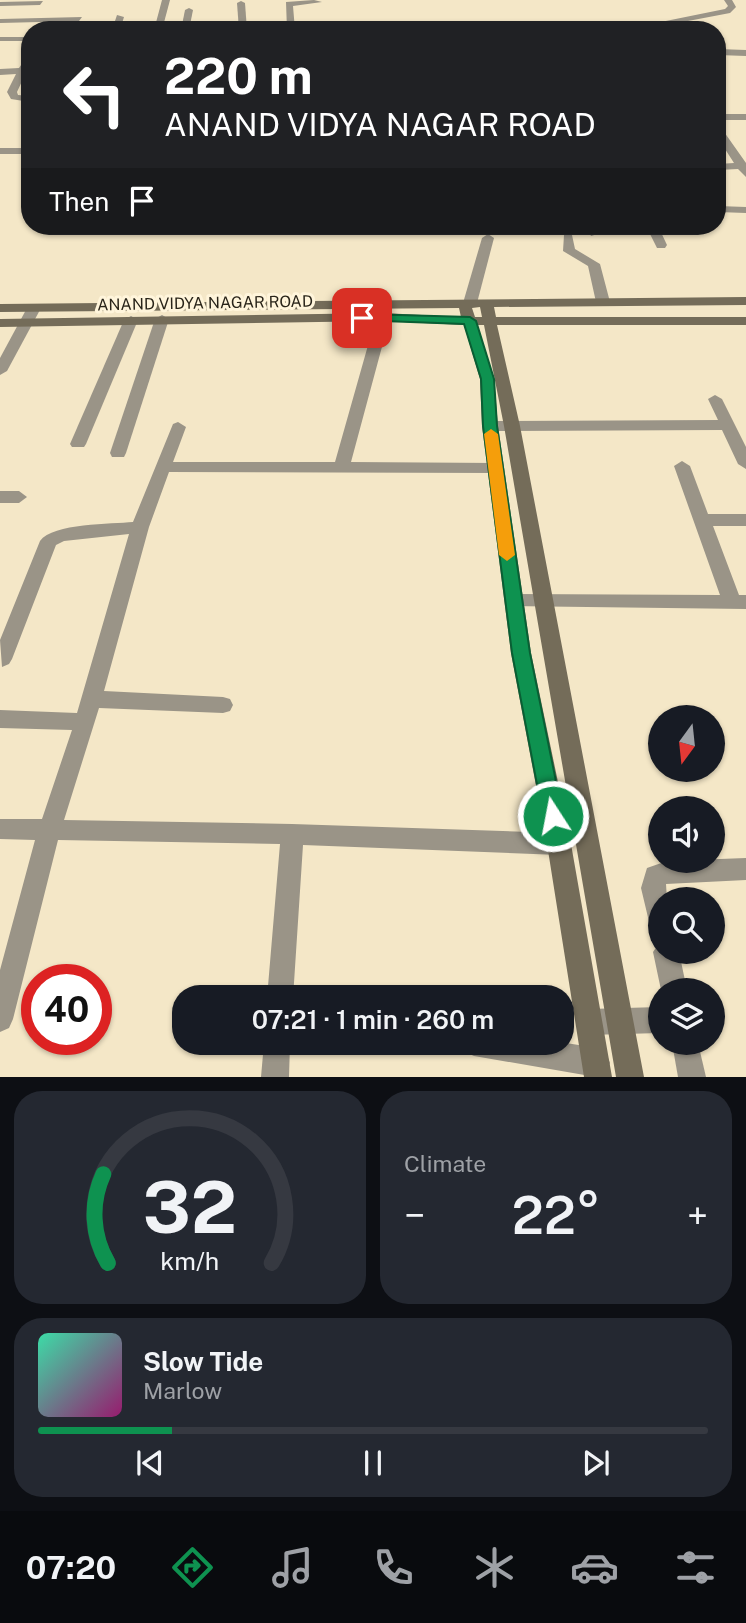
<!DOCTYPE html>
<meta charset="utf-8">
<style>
:root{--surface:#171b24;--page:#242831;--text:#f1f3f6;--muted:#9ea1a6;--line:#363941;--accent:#0e9250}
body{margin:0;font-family:"Public Sans",sans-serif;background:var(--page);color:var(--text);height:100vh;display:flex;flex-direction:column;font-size:26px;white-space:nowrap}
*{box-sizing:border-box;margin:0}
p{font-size:23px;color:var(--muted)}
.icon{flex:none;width:38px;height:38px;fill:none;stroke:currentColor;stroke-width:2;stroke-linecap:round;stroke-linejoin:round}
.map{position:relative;height:1077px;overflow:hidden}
.sheet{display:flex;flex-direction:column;gap:14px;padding:14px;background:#0d0f14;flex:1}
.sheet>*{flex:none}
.hud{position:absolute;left:21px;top:21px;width:705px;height:214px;border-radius:28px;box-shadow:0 2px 5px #0004;background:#202124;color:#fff;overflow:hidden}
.needle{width:46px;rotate:195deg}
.buttons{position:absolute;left:648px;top:705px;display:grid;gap:14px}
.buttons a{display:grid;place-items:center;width:77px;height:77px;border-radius:50%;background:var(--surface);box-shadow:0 2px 5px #0004;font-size:35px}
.speed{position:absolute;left:21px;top:964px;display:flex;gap:14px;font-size:35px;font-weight:700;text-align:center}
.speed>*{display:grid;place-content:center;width:91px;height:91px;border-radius:50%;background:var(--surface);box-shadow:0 2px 5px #0004;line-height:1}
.speed .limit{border:10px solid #d22;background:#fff;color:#111}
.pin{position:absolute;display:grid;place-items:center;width:60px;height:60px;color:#fff;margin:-30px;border-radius:14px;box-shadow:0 4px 10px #0006}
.me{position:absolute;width:77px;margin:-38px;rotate:349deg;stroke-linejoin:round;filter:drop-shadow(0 0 5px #0008)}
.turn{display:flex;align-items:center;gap:24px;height:147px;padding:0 28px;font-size:32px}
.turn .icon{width:91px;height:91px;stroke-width:2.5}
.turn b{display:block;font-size:49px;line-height:60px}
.then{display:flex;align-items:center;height:66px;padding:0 28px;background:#0003;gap:14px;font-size:26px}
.big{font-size:52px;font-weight:600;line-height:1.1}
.sheet .widget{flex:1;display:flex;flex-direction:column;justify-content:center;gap:10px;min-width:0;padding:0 24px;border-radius:28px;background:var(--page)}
.sheet .dial{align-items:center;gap:0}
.dial svg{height:182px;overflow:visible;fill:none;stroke:var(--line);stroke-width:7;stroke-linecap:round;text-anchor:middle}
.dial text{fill:var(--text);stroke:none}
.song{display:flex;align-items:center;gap:21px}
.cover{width:84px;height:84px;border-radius:10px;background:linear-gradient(135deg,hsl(160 70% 55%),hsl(320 70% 35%))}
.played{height:7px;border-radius:4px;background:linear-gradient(90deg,var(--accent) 20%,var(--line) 20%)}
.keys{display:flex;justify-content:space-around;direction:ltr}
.heat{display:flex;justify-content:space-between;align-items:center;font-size:38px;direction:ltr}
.sheet .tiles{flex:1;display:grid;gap:14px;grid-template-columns:1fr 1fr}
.widget:last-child{grid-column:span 2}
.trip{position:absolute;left:172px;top:985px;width:402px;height:70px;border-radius:28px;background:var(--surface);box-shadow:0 2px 5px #0004;font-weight:600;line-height:70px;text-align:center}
.menu{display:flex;height:112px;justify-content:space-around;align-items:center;background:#090b0e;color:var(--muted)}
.menu .icon{width:49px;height:49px}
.menu .active{color:var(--accent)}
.menu b{font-size:32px;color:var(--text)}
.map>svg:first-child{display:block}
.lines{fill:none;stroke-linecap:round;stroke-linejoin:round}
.street{fill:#9a9487;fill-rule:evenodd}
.secondary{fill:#746c59;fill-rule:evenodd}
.route{fill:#0e9250;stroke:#095f34;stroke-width:2}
.slow{fill:#f59e0b}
.labels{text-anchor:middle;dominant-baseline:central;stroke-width:6;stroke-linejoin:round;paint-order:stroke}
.far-street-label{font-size:16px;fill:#292419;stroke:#fff5db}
</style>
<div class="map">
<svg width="746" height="1077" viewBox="0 0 746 1077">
<rect width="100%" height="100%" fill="#f4e7c7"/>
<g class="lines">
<g class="street">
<path d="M 162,0 L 170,0 L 162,30 L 154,30 Z"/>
<path d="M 314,0 L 322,2 L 293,6 L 295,30 L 287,30 L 286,2 Z"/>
<path d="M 724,0 L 732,0 L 736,7 L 730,13 L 646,29 L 402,30 L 646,25 L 725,9 L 728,6 Z"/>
<path d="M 43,1 L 40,5 L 0,6 L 0,2 Z"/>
<path d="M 241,1 L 245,3 L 247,30 L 239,30 L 237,3 Z"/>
<path d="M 189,8 L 193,10 L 189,30 L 181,30 L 185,10 Z"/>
<path d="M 117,15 L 124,17 L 120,30 L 112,30 Z"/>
<path d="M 82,17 L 79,21 L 0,23 L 0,19 Z"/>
<rect x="0" y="37" width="30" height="4"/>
<path d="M 718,49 L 746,50 L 746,56 L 718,55 Z"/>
<path d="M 30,52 L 30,64 L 17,92 L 18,95 L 30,96 L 30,102 L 11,99 L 7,92 L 16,74 L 0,75 L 0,69 L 19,68 Z"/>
<path d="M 718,65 L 722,68 L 722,73 L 718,73 Z"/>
<rect x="718" y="114" width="28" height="6"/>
<path d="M 718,128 L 722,129 L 746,163 L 746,177 L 738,169 L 718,170 L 718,164 L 734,163 L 718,138 Z"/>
<rect x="0" y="148" width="30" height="6"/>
<path d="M 718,206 L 746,207 L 746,213 L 718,212 Z"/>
<path d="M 586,226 L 598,226 L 601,233 L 591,236 Z"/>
<path d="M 646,226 L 658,226 L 667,245 L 665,248 L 657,248 Z"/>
<path d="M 488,234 L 494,238 L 477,303 L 475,306 L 465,306 L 463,303 L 482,238 Z"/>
<path d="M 564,235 L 572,235 L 575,249 L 600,264 L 610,302 L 608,305 L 603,306 L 596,302 L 588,266 L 563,251 Z"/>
<path d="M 34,304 L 41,308 L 7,371 L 0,375 L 0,358 L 27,308 Z"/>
<path d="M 383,313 L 390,317 L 351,462 L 496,463 L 504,468 L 496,473 L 169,472 L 149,527 L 104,691 L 223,697 L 230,699 L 233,705 L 230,711 L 223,713 L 99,708 L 64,820 L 292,824 L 559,833 L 567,836 L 571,844 L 567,852 L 559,855 L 303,845 L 293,998 L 267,998 L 280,844 L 58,840 L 13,1019 L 9,1028 L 0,1032 L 0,970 L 35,840 L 0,839 L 0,819 L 42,819 L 72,730 L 0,728 L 0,710 L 77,713 L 129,534 L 64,541 L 56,545 L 12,659 L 9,664 L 2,667 L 0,640 L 40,541 C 53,523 112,524 133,522 L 173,424 L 178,422 L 186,427 L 173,462 L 335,462 L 376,317 Z"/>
<path d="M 162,315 L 169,319 L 126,453 L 124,457 L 112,457 L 110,453 L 155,319 Z"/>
<path d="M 131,316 L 138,320 L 86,444 L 84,447 L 72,447 L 70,444 L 124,320 Z"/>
<path d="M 715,395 L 722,399 L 746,447 L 746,469 L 738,464 L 722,430 L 490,431 L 482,426 L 490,421 L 718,420 L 708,399 Z"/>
<path d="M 682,461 L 690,466 L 708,514 L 746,514 L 746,526 L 713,526 L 739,595 L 746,595 L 746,609 L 507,606 L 505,601 L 507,596 L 514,594 L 720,595 L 674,466 Z"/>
<path d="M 0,491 L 19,491 L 27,497 L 19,503 L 0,503 Z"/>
<path d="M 746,858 L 746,880 L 666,884 L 667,900 L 660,900 L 660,934 L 651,930 L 641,888 L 647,868 L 667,861 Z"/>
<path d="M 660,942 L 660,952 L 679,952 L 687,990 L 661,990 L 653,952 Z"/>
<path d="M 660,1007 L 660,1033 L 589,1035 L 580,1031 L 576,1022 L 580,1013 L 589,1009 Z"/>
<path d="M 264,1043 L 290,1043 L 289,1077 L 261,1077 Z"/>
<path d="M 461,1043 C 507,1043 562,1035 606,1053 L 610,1063 L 606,1073 L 596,1077 L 474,1056 L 465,1052 Z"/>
<path d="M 672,1043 L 698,1043 L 706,1077 L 678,1077 Z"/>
</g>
<path class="secondary" d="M 746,297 L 746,305 L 494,307 L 496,317 L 746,317 L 746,325 L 497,325 L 520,426 L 644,1077 L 616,1077 L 504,426 L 484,325 L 477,325 L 494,379 L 498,426 L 531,653 L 571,844 L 612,1077 L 584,1077 L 547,844 L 511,653 L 482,426 L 480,379 L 464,325 L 383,321 L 0,327 L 0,319 L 383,313 L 461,317 L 459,308 L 0,312 L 0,304 ZM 480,307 L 482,317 L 475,317 L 472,308 Z"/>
</g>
<path class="route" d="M 362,314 L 470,317 L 476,321 L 494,379 L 497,426 L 530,653 L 563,816 L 560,823 L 553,826 L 546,823 L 543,816 L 512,653 L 483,426 L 481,379 L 464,324 L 357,320 L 356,318 Z"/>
<path class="slow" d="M 491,429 L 498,434 L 515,555 L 507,561 L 499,555 L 484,434 Z"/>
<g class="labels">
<g class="far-street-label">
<text transform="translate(205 303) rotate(-1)">ANAND VIDYA NAGAR ROAD</text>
</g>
</g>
</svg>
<div class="buttons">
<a><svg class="needle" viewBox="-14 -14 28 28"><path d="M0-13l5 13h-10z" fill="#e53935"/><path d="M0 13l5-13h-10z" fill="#9ea1a6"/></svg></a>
<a><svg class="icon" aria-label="sound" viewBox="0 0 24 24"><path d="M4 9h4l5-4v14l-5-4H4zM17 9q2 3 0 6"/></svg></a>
<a><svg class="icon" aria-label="search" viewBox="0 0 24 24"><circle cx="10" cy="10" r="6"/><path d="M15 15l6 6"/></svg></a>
<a><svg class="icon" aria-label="layers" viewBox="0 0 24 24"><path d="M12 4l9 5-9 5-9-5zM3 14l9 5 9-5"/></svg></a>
</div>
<div class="speed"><div class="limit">40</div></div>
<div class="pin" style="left:362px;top:318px;background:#d93025"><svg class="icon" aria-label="arrive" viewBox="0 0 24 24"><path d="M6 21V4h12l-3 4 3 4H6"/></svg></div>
<svg class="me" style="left:553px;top:816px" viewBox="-20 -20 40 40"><circle r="17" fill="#0e9250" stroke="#fff" stroke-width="3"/><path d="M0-11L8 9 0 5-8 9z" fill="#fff"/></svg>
<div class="trip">07:21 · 1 min · 260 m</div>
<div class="hud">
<div class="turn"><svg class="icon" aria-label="left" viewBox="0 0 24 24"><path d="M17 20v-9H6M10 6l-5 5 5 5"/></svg><div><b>220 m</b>ANAND VIDYA NAGAR ROAD</div></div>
<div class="then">Then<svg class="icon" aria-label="arrive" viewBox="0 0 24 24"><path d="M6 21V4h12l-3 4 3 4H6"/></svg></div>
</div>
</div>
<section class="sheet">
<div class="tiles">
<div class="widget dial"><svg viewBox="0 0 100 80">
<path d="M14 69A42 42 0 1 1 86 69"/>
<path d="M14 69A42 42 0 0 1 12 30" stroke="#0e9250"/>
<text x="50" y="56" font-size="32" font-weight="700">32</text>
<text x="50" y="72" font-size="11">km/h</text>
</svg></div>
<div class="widget"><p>Climate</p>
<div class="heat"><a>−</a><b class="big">22°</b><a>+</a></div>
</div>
<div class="widget">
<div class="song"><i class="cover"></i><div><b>Slow Tide</b><p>Marlow</p></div></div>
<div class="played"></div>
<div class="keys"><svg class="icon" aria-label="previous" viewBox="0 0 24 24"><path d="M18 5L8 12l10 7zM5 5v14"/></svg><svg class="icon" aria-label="pause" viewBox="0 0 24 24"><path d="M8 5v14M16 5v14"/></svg><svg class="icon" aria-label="next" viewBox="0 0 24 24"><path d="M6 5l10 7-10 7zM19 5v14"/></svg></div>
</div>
</div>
</section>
<nav class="menu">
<b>07:20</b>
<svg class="icon active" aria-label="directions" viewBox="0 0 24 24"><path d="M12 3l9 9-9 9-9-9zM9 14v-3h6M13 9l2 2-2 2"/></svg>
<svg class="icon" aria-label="music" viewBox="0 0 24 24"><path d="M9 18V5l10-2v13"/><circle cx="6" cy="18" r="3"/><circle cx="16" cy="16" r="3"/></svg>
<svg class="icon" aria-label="phone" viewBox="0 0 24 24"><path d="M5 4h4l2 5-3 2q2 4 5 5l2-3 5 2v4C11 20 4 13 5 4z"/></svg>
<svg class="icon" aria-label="climate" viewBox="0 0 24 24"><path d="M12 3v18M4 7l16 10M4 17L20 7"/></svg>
<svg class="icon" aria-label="car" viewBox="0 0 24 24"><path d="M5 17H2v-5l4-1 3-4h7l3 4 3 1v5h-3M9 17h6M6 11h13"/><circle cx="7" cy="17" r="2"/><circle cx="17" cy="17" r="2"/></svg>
<svg class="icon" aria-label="filters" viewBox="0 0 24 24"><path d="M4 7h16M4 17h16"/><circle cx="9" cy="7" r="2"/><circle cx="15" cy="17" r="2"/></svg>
</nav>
